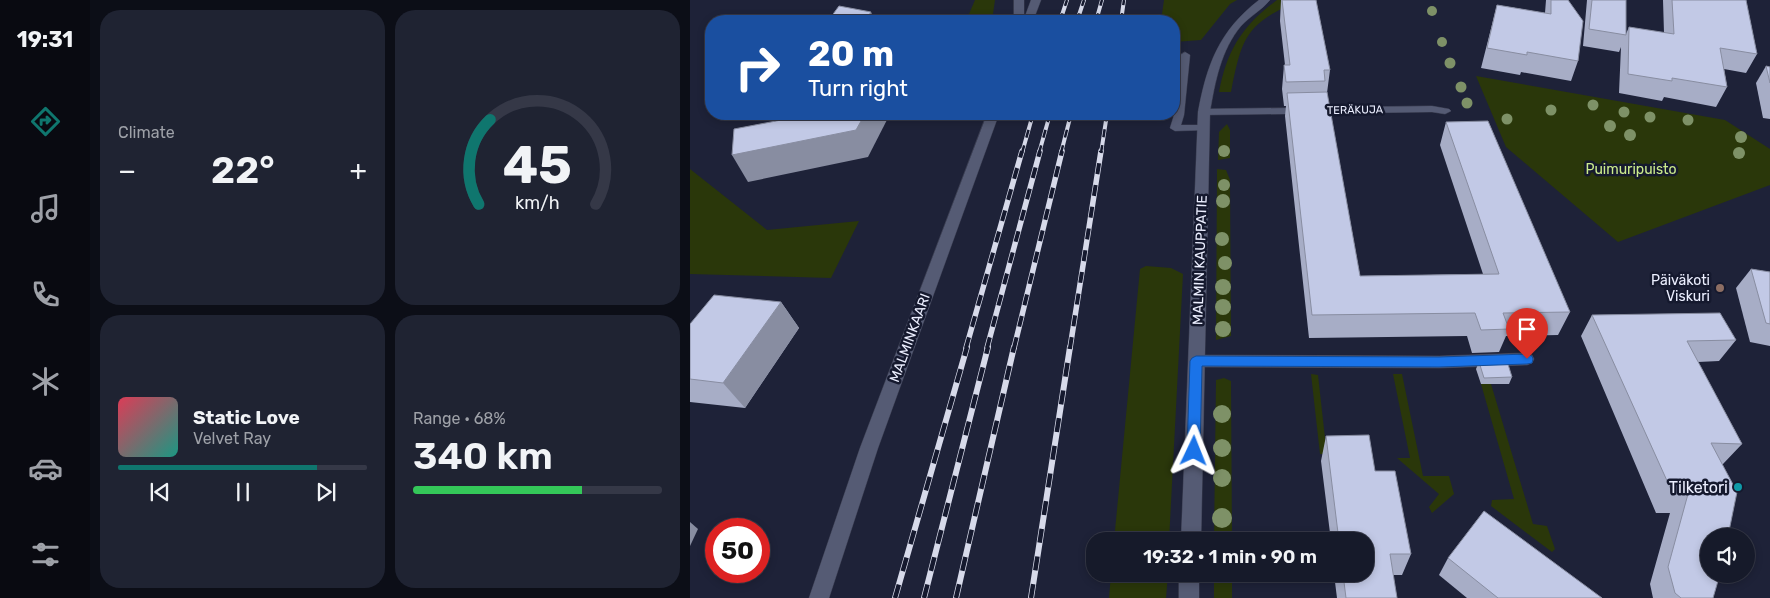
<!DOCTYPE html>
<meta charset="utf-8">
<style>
:root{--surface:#161a2a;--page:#1f2332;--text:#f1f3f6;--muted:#9ea1a8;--line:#353847;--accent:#0f766e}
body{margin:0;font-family:Rubik,sans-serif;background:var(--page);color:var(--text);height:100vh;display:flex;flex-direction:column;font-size:19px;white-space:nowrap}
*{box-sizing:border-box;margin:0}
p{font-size:16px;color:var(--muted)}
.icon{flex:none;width:28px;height:28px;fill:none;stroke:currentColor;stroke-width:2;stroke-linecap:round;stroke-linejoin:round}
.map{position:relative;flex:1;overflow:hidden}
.details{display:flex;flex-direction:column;gap:10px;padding:10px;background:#0c0e17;width:600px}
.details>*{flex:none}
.banner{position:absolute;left:15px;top:15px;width:475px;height:105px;border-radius:20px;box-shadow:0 2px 8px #0003,0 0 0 1px var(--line);background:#1a4fa0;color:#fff;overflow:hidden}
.buttons{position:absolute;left:1010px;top:528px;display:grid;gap:10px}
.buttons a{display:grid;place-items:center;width:55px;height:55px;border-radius:50%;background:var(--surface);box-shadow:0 2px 8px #0003,0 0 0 1px var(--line);font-size:25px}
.speed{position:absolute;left:15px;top:518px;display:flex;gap:10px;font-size:25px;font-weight:700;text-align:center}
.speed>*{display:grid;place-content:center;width:65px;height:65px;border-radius:50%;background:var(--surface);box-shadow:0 2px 8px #0003,0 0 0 1px var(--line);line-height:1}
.speed .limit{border:8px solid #d22;background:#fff;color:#111}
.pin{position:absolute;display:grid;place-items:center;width:42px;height:42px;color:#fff;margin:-51px -21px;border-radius:50% 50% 50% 0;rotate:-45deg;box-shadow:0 0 5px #0007}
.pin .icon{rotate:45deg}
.me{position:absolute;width:55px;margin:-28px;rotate:2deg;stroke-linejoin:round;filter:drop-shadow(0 0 4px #0008)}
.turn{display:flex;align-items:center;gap:18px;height:105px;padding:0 20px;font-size:22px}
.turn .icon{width:65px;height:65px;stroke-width:2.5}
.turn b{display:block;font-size:35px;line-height:42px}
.big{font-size:38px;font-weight:600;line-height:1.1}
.details .tile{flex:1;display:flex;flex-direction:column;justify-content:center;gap:8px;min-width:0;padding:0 18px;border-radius:20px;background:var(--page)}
.details .dial{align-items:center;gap:0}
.dial svg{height:130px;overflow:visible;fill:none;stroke:var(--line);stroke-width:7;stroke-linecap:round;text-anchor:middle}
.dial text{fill:var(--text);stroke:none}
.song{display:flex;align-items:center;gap:15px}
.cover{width:60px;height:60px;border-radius:8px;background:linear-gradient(135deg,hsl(350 70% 55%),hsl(170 70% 35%))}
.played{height:5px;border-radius:2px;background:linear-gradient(90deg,var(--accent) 80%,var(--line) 80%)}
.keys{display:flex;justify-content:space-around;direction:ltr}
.heat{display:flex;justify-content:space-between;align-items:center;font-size:28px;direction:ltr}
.charge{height:8px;border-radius:4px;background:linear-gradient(90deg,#34c759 68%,var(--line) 0)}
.details .tiles{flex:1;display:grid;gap:10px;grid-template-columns:repeat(2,1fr)}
.trip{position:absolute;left:396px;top:532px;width:288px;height:50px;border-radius:20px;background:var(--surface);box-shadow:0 2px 8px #0003,0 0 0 1px var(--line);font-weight:600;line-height:50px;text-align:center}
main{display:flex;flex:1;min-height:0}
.tab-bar{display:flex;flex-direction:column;width:90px;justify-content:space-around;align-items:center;background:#090a11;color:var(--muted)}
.tab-bar .icon{width:35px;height:35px}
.tab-bar .on{color:var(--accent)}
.tab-bar b{font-size:22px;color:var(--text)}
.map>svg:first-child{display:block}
.green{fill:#2a370a}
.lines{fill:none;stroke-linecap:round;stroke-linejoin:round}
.service-casing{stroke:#3a3d50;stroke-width:1}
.minor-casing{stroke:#3a3d50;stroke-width:1}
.secondary-casing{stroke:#3a3d50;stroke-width:1}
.service{fill:#555b74;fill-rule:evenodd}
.minor{fill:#555b74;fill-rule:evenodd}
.secondary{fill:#555b74;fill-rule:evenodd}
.rail-far2-casing{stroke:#d7daea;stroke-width:4}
.rail-far1-casing{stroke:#d7daea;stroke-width:5.5}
.rail-casing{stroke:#d7daea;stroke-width:6}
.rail-far2{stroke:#15192e;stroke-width:2.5;stroke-dasharray:8;stroke-linecap:butt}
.rail-far1{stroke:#15192e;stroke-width:4;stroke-dasharray:11;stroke-linecap:butt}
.rail{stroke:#15192e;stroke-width:4.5;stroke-dasharray:14;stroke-linecap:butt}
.tree{fill:#7e9167}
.wall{fill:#a7adc6}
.shaded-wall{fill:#888da1}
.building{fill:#c2c9e6;stroke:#888da1}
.route{fill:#1a73e8;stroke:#114b97}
.education-dot{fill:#8d6e63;stroke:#15192e;stroke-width:2}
.culture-dot{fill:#0f9aa8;stroke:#15192e;stroke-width:2}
.labels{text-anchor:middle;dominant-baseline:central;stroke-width:5;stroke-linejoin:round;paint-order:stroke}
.far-street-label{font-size:11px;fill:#ecefff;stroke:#15192e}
.park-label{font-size:14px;fill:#ccec8d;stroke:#15192e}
.street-label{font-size:14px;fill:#ecefff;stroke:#15192e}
.poi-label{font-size:14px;fill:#ecefff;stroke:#15192e;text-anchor:end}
.near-poi-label{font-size:16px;fill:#ecefff;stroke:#15192e;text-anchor:end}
</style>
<main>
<nav class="tab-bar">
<b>19:31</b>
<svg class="icon on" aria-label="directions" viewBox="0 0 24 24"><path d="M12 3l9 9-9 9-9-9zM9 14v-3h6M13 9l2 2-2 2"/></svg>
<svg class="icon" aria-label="music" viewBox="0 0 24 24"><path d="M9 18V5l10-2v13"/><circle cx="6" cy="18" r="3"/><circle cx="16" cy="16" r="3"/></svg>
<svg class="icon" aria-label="phone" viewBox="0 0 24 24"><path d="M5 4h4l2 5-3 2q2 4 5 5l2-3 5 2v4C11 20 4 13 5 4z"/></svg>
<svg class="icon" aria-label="climate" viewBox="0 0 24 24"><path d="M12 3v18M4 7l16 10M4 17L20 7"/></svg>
<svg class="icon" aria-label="car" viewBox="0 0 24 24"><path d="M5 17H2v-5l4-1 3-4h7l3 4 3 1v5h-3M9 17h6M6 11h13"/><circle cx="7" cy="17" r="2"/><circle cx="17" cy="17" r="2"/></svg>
<svg class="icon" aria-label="filters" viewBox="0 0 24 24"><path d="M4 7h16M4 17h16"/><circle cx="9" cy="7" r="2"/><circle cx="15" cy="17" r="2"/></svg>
</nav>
<section class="details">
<div class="tiles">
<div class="tile"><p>Climate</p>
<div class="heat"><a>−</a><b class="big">22°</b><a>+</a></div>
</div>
<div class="tile dial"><svg viewBox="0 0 100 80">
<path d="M14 69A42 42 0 1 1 86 69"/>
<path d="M14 69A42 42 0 0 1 21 17" stroke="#0f766e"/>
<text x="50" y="56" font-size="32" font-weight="700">45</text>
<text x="50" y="72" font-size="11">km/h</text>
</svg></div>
<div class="tile">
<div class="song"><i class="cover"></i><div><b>Static Love</b><p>Velvet Ray</p></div></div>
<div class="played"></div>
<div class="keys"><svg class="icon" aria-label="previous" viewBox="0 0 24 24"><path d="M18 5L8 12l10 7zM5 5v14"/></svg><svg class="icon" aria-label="pause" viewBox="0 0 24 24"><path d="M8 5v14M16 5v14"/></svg><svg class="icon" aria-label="next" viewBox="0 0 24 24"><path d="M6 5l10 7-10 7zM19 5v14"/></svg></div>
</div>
<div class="tile"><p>Range · 68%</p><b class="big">340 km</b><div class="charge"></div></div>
</div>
</section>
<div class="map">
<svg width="1080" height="598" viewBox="0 0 1080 598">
<rect width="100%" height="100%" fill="#1e2238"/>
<g class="green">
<path d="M 285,0 L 305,0 L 302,21 L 276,21 Z"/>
<path d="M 474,0 L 547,0 L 540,4 L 511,40 L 484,42 L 484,21 L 471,21 Z"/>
<path d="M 587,0 L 610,0 C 556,24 552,36 541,92 L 529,92 C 537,50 552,26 587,0 Z"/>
<path d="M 786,76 L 1035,120 L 1080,149 L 1080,185 L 928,242 L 816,147 Z"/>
<path d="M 537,124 L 540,130 L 540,158 L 528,160 L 529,132 Z"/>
<path d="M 0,169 L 77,230 L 169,221 L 141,278 L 0,274 Z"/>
<path d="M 527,169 L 536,170 L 540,180 L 541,336 L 526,340 Z"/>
<path d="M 456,266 L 481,268 L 493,274 L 479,541 L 424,541 L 450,269 Z"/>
<path d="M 621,374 L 628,375 L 636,447 L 661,454 L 630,454 Z"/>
<path d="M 703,374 L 712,374 L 733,476 L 759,476 L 764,494 L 742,513 L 739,507 L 749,494 L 707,458 L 720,458 Z"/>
<path d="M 534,378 L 541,381 L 542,541 L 524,541 L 526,380 Z"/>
<path d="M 791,384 L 801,384 L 843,524 L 857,526 L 865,549 L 862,552 L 801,506 L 802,500 L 824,499 Z"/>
<path d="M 421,574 L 478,574 L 476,598 L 419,598 Z"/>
<rect x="524" y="574" width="18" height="24"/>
</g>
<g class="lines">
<g class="service-casing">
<g id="service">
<path d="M 495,52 L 500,55 L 494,115 L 491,125 L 513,125 L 518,128 L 517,130 L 485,131 L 480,128 L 484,115 L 490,55 Z"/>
<path d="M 837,353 L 842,355 L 844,359 L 842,363 L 837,365 L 749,368 L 507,367 L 502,365 L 500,361 L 502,357 L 507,355 L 749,356 Z"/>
</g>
</g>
<g class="minor-casing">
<path id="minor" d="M 742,106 L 759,109 L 761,111 L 755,114 L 742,112 L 514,115 L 508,112 L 514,109 Z"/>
</g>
<g class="secondary-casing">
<g id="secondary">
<path d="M 324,0 L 334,0 L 334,19 L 341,0 L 351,0 L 343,21 L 324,21 Z"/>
<path d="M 569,0 L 580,0 C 572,10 560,16 551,26 C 531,50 525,82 520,112 L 511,541 L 491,541 L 508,112 C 517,64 529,31 569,0 Z"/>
<path d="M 297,114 L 309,114 L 188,448 L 139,598 L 119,598 L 170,448 Z"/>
<rect x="489" y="574" width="20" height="24"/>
</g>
</g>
<use href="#service" class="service"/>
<use href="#minor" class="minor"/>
<use href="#secondary" class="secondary"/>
<g class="rail-far2-casing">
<g id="rail-far2">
<path d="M 370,21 L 377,0"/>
<path d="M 387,21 L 394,0"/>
<path d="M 406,21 L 412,0"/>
<path d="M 431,21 L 434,0"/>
<path d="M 332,153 L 343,114"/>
<path d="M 349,153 L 360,114"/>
<path d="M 371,153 L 381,114"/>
<path d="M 411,153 L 417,114"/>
</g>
</g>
<g class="rail-far1-casing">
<g id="rail-far1">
<path d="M 276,348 L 332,151"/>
<path d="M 297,348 L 350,151"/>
<path d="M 324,348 L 372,151"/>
<path d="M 380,348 L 411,151"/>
</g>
</g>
<g class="rail-casing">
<g id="rail">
<path d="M 205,598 L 277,347"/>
<path d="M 234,598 L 298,347"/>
<path d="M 266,598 L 324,347"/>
<path d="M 341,598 L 380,347"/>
</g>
</g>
<use href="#rail-far2" class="rail-far2"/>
<use href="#rail-far1" class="rail-far1"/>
<use href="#rail" class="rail"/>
</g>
<g class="tree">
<circle cx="742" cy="11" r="5"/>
<circle cx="752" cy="42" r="5"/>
<circle cx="760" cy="63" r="5.5"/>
<circle cx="771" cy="87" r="5.5"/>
<circle cx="777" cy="103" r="5.5"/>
<circle cx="903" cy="105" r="5.5"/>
<circle cx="861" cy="110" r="5.5"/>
<circle cx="934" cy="112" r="5.5"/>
<circle cx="960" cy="117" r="5.5"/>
<circle cx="817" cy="119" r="5.5"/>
<circle cx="998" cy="120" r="5.5"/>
<circle cx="920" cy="126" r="6"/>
<circle cx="940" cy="135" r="6"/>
<circle cx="1051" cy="137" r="6"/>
<circle cx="534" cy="151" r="6"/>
<circle cx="1049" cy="153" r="6"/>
<circle cx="534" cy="185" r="6"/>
<circle cx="533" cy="201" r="7"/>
<circle cx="532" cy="239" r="7"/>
<circle cx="535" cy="263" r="7"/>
<circle cx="533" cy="287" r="8"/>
<circle cx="533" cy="307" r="8"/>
<circle cx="533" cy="329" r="8"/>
<circle cx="532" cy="414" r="9"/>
<circle cx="532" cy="448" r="9"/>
<circle cx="532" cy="478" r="9"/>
<circle cx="532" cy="518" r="10"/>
</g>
<g class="wall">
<path d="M 591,0 L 626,0 L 640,70 L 637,93 L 670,276 L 793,274 L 750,145 L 756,122 L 880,312 L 868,335 L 816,336 L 809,352 L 782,353 L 777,336 L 619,338 L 595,116 L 596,106 L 594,106 L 592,89 L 594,65 L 595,65 L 590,21 Z"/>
<path d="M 856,0 L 878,0 L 888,61 L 881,81 L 831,72 L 830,75 L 791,68 L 807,5 L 855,13 Z"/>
<path d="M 897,0 L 936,0 L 936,34 L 939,27 L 974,33 L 973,0 L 1056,0 L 1067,54 L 1056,73 L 1034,69 L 1037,87 L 1026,107 L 974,97 L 972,101 L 929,93 L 931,47 L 929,52 L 893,46 Z"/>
<path d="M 1076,66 L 1080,67 L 1080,119 L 1073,118 L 1066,83 Z"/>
<path d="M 1061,269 L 1080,272 L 1080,346 L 1060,342 L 1046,288 Z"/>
<path d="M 91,302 L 109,328 L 55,408 L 0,402 L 0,324 Z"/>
<path d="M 902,315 L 1046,340 L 1029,361 L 1008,362 L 1052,444 L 1033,464 L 1032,464 L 1023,598 L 963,598 L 960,584 L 980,513 L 966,513 L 891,336 Z"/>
<path d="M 789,362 L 822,377 L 819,384 L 791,384 L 786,369 Z"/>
<path d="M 636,436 L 685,471 L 721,554 L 712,575 L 703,575 L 707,598 L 647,598 L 644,574 L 675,574 L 675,541 L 641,541 L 631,461 Z"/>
<path d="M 758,558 L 912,598 L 777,598 L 749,575 Z"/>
</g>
<g class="shaded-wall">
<path d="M 181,12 L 185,21 L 175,21 Z"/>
<path d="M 175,114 L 200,114 L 178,157 L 58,182 L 42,155 Z"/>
<path d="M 91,302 L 109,328 L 55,408 L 33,383 Z"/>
<path d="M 0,522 L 8,529 L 0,546 Z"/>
</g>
<g class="building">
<path d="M 592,0 L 626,0 L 640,70 L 634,70 L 635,81 L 596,82 L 594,65 L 600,65 Z"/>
<path d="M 861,0 L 878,0 L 893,21 L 888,61 L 837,52 L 837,55 L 797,48 L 807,5 L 861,14 Z"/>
<path d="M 902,0 L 936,0 L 936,35 L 899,29 Z"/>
<path d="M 982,0 L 1056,0 L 1067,54 L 1030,48 L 1037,87 L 982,78 L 982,81 L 938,74 L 939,27 L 984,34 Z"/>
<path d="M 149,6 L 181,12 L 175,21 L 138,21 Z"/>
<path d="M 1076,66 L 1080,67 L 1080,83 Z"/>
<path d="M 637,92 L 670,276 L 809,274 L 756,122 L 798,121 L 880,312 L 813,313 L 819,329 L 791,330 L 785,313 L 622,315 L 597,93 Z"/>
<path d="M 123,114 L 175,114 L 166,130 L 42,155 L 44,129 Z"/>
<path d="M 1061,269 L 1080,272 L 1080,324 L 1076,323 Z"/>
<path d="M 24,295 L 91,302 L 33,383 L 0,379 L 0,324 Z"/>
<path d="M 1030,313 L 1046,340 L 997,341 L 1052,444 L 1021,443 L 1047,492 L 1038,536 L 1019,536 L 1019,574 L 1030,574 L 1023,598 L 991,598 L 985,593 L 978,567 L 998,494 L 983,494 L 902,315 Z"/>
<path d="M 817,361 L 822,377 L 794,378 L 789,362 Z"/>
<path d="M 679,435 L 685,471 L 705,471 L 721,554 L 700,554 L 707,598 L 656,598 L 653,574 L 675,574 L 675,541 L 649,541 L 636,436 Z"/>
<path d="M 794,511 L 912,598 L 808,598 L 758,558 Z"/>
</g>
<path class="route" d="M 837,354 L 842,356 L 843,359 L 842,363 L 837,364 L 749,367 L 512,366 L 510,451 L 508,455 L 504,457 L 499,455 L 497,451 L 500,361 L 502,358 L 506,356 L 749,357 Z"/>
<circle class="education-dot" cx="1030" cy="288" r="5"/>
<circle class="culture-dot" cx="1048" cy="487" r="5"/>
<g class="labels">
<g class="far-street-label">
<text transform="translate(665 110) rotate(-1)">TERÄKUJA</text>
</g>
<g class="park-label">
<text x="941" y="169">Puimuripuisto</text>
</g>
<g class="street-label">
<text transform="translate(510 260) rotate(-88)">MALMIN KAUPPATIE</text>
<text transform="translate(220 338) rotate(-70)">MALMINKAARI</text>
</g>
<g class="poi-label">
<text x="1020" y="280">Päiväkoti<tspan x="1020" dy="16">Viskuri</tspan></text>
</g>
<g class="near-poi-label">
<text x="1038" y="487">Tilketori</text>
</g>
</g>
</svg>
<div class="buttons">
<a><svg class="icon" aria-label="sound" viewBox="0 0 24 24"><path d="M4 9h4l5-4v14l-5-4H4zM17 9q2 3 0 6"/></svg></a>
</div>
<div class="speed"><div class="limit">50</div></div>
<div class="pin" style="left:837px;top:359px;background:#d93025"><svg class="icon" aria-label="arrive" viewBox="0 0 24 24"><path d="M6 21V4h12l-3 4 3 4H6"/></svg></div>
<svg class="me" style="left:504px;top:451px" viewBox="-20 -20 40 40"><path d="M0-17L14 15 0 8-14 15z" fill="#1a73e8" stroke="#fff" stroke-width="4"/></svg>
<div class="trip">19:32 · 1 min · 90 m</div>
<div class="banner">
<div class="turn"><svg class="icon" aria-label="right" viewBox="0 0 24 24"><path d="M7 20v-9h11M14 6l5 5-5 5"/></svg><div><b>20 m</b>Turn right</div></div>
</div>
</div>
</main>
